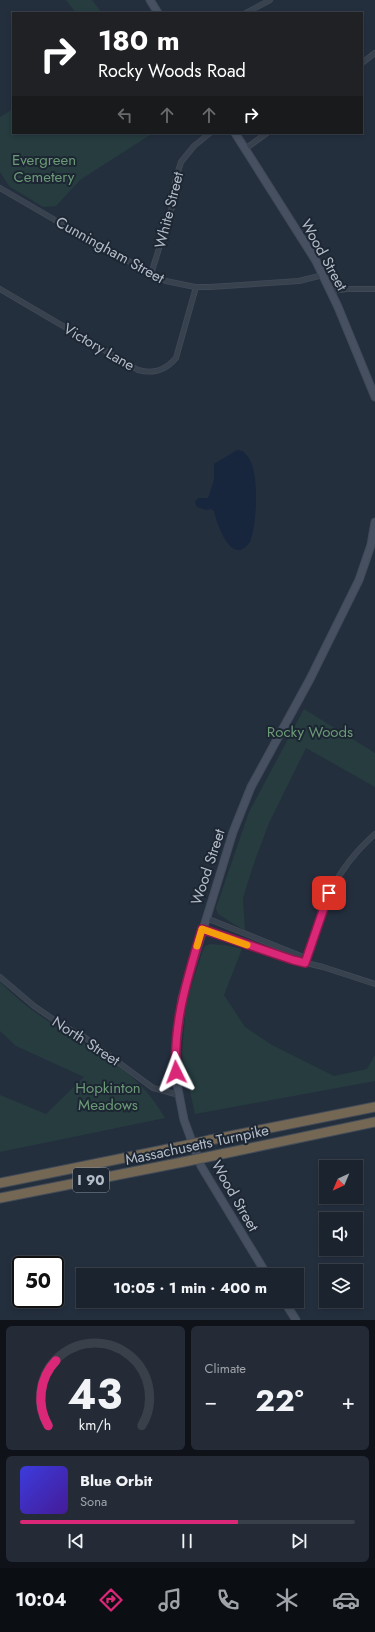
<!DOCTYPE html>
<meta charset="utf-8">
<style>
:root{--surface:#1b232e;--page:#242b36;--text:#f1f3f6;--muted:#a0a4aa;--line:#39404a;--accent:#db2777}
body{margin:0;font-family:Jost,sans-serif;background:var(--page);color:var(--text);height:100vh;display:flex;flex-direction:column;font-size:15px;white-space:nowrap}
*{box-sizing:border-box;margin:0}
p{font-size:13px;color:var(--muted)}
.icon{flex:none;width:22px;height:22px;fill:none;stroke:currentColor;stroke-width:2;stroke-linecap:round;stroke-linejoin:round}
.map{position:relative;height:1320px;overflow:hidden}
.sheet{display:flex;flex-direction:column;gap:6px;padding:6px;background:#0f1319;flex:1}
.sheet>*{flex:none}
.hud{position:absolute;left:12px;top:12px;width:351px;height:122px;border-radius:0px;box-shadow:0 2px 6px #0003,0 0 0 1px var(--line);background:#202124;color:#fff;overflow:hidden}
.needle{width:26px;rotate:224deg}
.tools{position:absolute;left:319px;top:1160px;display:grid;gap:8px}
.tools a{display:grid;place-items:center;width:44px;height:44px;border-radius:0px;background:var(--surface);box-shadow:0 2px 6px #0003,0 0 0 1px var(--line);font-size:20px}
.speed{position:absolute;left:12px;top:1256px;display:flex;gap:8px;font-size:20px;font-weight:700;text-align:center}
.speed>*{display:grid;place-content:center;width:52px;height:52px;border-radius:50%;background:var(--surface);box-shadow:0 2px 6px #0003,0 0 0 1px var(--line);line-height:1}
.speed .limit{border:2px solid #111;border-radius:6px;background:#fff;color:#111}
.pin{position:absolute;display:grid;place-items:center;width:34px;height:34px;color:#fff;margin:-17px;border-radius:8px;box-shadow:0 2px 6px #0006}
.me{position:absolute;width:44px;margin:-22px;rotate:357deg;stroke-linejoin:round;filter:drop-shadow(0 0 3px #0008)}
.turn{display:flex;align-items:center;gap:14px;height:84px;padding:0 20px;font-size:18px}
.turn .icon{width:52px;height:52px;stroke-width:2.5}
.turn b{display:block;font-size:28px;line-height:34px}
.lanes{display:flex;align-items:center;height:38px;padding:0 20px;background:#0003;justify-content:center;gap:20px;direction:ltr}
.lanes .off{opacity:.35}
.big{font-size:30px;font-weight:700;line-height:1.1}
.sheet .card{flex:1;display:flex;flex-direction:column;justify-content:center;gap:6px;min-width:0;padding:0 14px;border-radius:6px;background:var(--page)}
.sheet .dial{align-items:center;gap:0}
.dial svg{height:104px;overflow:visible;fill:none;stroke:var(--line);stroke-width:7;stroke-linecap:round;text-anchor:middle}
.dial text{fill:var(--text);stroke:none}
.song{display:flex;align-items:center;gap:12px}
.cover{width:48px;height:48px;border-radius:6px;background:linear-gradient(135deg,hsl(240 70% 55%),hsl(260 70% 35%))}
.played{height:4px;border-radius:2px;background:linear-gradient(90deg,var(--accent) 65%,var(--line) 65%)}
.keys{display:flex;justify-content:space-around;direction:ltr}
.heat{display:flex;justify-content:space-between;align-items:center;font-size:22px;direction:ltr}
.sheet .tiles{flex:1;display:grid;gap:6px;grid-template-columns:1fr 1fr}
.card:last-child{grid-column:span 2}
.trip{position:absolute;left:76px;top:1268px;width:228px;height:40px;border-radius:0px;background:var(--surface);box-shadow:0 2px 6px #0003,0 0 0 1px var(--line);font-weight:700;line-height:40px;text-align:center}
.tabs{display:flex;height:64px;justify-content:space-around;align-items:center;background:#0b0e12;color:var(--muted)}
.tabs .icon{width:28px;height:28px}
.tabs .current{color:var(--accent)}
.tabs b{font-size:18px;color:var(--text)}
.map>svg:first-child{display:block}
.green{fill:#263c3f}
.water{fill:#17263c}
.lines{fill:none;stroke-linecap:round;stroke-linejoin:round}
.street-casing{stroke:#414a57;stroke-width:6}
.secondary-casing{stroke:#414a57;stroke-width:9}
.highway-casing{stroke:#434c59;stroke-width:11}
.street{stroke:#38414e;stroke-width:4.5}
.secondary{stroke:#465061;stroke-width:7}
.highway{stroke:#746855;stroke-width:9}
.highway-bridge-casing{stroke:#434c59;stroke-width:11;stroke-linecap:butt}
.highway-bridge{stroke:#746855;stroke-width:9}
.route-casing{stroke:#8e194d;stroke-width:10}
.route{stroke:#db2777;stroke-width:7}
.slow{stroke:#f59e0b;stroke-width:7}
.labels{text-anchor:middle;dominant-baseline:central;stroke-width:4;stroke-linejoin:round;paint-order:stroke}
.shield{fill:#1d2633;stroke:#878f9c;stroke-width:1}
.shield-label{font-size:14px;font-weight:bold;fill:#b4bcc9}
.park-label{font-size:15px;fill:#6b9a76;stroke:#1d2633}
.street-label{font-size:15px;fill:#b4bcc9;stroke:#1d2633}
</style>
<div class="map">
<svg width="375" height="1320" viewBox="0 0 375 1320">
<rect width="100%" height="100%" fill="#242f3e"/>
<g class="green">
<path d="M 66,0 L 92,0 L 102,13 L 76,13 Z"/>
<path d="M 13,109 L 13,133 L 153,133 L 80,180 L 56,206 L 43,207 L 9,186 L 0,172 L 0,117 Z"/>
<path d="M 304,709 L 375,753 L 375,787 L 306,748 L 269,823 L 254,863 L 243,898 L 245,931 L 218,914 L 216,908 L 249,812 Z"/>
<path d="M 210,944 L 224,945 L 242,949 L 224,995 L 245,1027 L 272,1045 L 334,1076 L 367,1069 L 375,1055 L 375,1081 L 195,1114 L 182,1055 L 186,1002 L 203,950 L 205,946 Z"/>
<path d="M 0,982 C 13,995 27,1007 42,1017 C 90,1050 135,1065 165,1118 L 0,1152 L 0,1095 L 46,1114 L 84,1077 L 16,1046 L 0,1031 Z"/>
</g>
<path class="water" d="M 237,450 L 243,451 C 245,454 249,457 250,460 C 259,476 257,525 250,542 C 248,544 246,547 244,548 C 229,559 216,522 214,511 L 211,509 L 206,510 L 197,507 L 195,502 L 198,498 L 208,498 L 214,480 L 214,464 Z"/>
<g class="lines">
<g class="street-casing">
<g id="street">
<path d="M 246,13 L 270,0"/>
<path d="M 362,63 L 375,53"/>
<path d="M 245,149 L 267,133"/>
<path d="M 0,188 L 98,245 L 166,281 L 195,287 L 210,287 L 299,281 L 323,275"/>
<path d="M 151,274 L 172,207 L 175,181 L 181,162 L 194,146 L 210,133"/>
<path d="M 0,289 L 138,370 C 153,374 165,371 176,358 L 196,287"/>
<path d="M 331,291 L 347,289 L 375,289"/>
<path d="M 206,918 L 306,958"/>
<path d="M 202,929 L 293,960 L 323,967 L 375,984"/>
<path d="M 305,963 C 320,910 333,871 375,834"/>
<path d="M 0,977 L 34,1006 L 60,1024 L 84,1037 L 153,1088 L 179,1095"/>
</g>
</g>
<g class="secondary-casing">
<g id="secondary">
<path d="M 150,0 L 158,13"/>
<path d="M 235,133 L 316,261 L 338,307 L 375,397"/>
<path d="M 267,1275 L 201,1166 L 184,1120 L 177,1084 L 176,1047 L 182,998 L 233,832 L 251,787 L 310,679 L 359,580 L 371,545 L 375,522"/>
<path d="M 284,1301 L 296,1320"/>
</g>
</g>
<g class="highway-casing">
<g id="highway">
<path d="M 210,1140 L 375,1107"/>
<path d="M 217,1155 L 375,1122"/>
<path d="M 0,1183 L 178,1147"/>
<path d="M 0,1198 L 183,1162"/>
</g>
</g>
<use href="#street" class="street"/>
<use href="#secondary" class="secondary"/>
<use href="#highway" class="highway"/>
<g class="highway-bridge-casing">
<g id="highway-bridge">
<path d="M 178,1147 L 210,1140"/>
<path d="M 183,1162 L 217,1155"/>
</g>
</g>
<use href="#highway-bridge" class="highway-bridge"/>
</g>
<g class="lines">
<g class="route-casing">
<path id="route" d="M 176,1072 C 173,1021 188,977 202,929 L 293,960 L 305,963 L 329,893"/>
</g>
<use href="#route" class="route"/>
<path class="slow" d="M 197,946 L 202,929 L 247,945"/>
</g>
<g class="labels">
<rect class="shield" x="73" y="1168" width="36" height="24" rx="3"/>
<g class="shield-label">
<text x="91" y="1180">I 90</text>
</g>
<g class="park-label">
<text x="44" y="160">Evergreen<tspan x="44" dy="17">Cemetery</tspan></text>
<text x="310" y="732">Rocky Woods</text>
<text x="108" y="1088">Hopkinton<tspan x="108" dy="17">Meadows</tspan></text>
</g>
<g class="street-label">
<text transform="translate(169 210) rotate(-76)">White Street</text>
<text transform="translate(110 250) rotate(29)">Cunningham Street</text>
<text transform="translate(324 255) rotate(61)">Wood Street</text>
<text transform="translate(99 347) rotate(30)">Victory Lane</text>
<text transform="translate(208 867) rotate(-72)">Wood Street</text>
<text transform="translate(86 1041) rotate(33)">North Street</text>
<text transform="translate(197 1145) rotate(-12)">Massachusetts Turnpike</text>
<text transform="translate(235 1196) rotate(60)">Wood Street</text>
</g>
</g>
</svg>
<div class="tools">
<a><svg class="needle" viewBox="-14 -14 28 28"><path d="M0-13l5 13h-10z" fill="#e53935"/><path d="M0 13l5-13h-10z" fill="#a0a4aa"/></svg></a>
<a><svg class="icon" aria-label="sound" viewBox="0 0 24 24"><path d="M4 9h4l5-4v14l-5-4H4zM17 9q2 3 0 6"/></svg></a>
<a><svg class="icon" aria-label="layers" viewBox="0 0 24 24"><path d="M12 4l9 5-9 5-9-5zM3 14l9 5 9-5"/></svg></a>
</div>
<div class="speed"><div class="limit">50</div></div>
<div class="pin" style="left:329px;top:893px;background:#d93025"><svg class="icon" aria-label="arrive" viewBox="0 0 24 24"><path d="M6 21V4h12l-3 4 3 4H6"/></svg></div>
<svg class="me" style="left:176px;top:1072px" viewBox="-20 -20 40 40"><path d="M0-17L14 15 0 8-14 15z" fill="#db2777" stroke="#fff" stroke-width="4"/></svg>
<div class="trip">10:05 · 1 min · 400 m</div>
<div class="hud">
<div class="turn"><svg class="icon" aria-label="right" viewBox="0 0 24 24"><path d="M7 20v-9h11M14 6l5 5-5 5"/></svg><div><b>180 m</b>Rocky Woods Road</div></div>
<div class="lanes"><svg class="icon off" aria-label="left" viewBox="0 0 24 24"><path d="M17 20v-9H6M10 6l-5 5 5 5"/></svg><svg class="icon off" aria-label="ahead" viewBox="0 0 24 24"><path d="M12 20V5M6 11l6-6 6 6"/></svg><svg class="icon off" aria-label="ahead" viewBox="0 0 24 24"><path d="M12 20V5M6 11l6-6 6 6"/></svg><svg class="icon" aria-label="right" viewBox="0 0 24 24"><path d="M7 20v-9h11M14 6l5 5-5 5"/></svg></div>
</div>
</div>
<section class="sheet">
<div class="tiles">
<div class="card dial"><svg viewBox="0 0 100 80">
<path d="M14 69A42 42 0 1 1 86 69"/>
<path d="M14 69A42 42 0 0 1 20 19" stroke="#db2777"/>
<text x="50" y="56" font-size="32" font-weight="700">43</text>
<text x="50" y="72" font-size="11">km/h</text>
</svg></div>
<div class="card"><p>Climate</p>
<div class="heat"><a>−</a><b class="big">22°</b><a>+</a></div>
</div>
<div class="card">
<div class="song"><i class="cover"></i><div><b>Blue Orbit</b><p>Sona</p></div></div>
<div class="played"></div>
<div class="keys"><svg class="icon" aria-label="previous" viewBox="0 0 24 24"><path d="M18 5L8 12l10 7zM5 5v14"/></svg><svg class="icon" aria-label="pause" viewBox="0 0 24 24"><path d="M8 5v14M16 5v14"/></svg><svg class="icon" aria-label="next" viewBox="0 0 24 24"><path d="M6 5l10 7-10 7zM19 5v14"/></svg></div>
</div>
</div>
</section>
<nav class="tabs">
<b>10:04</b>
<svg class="icon current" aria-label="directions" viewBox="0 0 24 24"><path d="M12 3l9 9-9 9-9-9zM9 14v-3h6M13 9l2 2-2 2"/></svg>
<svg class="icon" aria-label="music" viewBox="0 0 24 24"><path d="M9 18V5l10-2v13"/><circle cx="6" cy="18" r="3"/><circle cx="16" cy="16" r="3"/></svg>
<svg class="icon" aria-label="phone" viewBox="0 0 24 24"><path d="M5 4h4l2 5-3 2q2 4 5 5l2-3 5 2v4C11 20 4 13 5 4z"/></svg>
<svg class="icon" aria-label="climate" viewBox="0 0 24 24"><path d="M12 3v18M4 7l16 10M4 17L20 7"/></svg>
<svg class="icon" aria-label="car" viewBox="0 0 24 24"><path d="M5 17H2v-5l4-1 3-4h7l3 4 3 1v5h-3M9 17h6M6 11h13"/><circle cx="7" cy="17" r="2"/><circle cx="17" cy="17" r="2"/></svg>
</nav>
